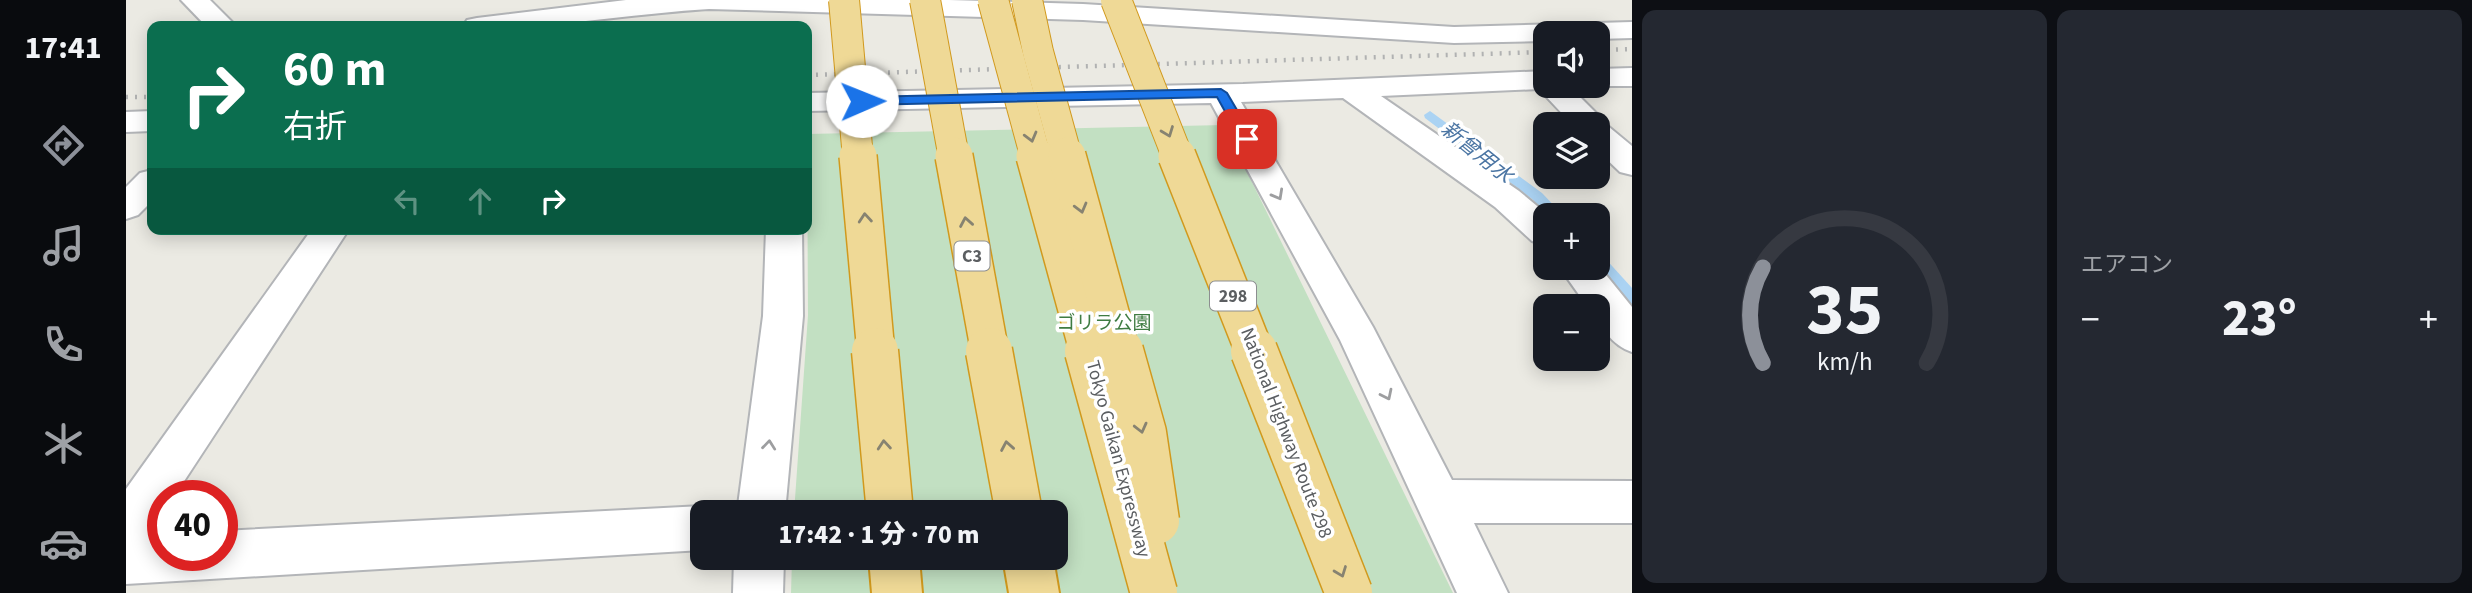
<!DOCTYPE html>
<html lang="ja">
<meta charset="utf-8">
<style>
:root{--surface:#171b24;--page:#242831;--text:#f1f3f6;--muted:#9ea1a6;--line:#363941;--accent:#8c9099}
body{margin:0;font-family:"Source Sans 3","Noto Sans JP",sans-serif;background:var(--page);color:var(--text);height:100vh;display:flex;flex-direction:column;font-size:26px;white-space:nowrap}
*{box-sizing:border-box;margin:0}
p{font-size:23px;color:var(--muted)}
.icon{flex:none;width:38px;height:38px;fill:none;stroke:currentColor;stroke-width:2;stroke-linecap:round;stroke-linejoin:round}
.map{position:relative;flex:1;overflow:hidden}
.side{display:flex;flex-direction:column;gap:10px;padding:10px;background:#0d0f14;width:840px}
.side>*{flex:none}
.hud{position:absolute;left:21px;top:21px;width:665px;height:214px;border-radius:14px;box-shadow:0 4px 18px #0003;background:#0b6e4f;color:#fff;overflow:hidden}
.buttons{position:absolute;left:1407px;top:21px;display:grid;gap:14px}
.buttons a{display:grid;place-items:center;width:77px;height:77px;border-radius:14px;background:var(--surface);box-shadow:0 4px 18px #0003;font-size:35px}
.speed{position:absolute;left:21px;top:480px;display:flex;gap:14px;font-size:35px;font-weight:700;text-align:center}
.speed>*{display:grid;place-content:center;width:91px;height:91px;border-radius:50%;background:var(--surface);box-shadow:0 4px 18px #0003;line-height:1}
.speed .limit{border:10px solid #d22;background:#fff;color:#111}
.pin{position:absolute;display:grid;place-items:center;width:60px;height:60px;color:#fff;margin:-30px;border-radius:14px;box-shadow:0 4px 10px #0006}
.me{position:absolute;width:77px;margin:-38px;rotate:89deg;stroke-linejoin:round;filter:drop-shadow(0 0 5px #0008)}
.turn{display:flex;align-items:center;gap:24px;height:147px;padding:0 21px;font-size:32px}
.turn .icon{width:91px;height:91px;stroke-width:2.5}
.turn b{display:block;font-size:49px;line-height:60px}
.lanes{display:flex;align-items:center;height:66px;padding:0 21px;background:#0003;justify-content:center;gap:35px;direction:ltr}
.lanes .off{opacity:.35}
.big{font-size:52px;font-weight:800;line-height:1.1}
.side .card{flex:1;display:flex;flex-direction:column;justify-content:center;gap:10px;min-width:0;padding:0 24px;border-radius:14px;background:var(--page)}
.side .dial{align-items:center;gap:0}
.dial svg{height:182px;overflow:visible;fill:none;stroke:var(--line);stroke-width:7;stroke-linecap:round;text-anchor:middle}
.dial text{fill:var(--text);stroke:none}
.heat{display:flex;justify-content:space-between;align-items:center;font-size:38px;direction:ltr}
.side .tiles{flex:1;display:grid;gap:10px;grid-template-columns:repeat(2,1fr)}
.trip{position:absolute;left:564px;top:500px;width:378px;height:70px;border-radius:14px;background:var(--surface);box-shadow:0 4px 18px #0003;font-weight:800;line-height:70px;text-align:center}
main{display:flex;flex:1;min-height:0}
.menu{display:flex;flex-direction:column;width:126px;justify-content:space-around;align-items:center;background:#090b0e;color:var(--muted)}
.menu .icon{width:49px;height:49px}
.menu .active{color:var(--accent)}
.menu b{font-size:32px;color:var(--text)}
.map>svg:first-child{display:block}
.green{fill:#c2e0c2}
.lines{fill:none;stroke-linecap:round;stroke-linejoin:round}
.stream{fill:#abd3f3;fill-rule:evenodd}
.minor-casing{stroke:#b3b5b8;stroke-width:4}
.highway-casing{stroke:#d1991d;stroke-width:4}
.minor{fill:#fff;fill-rule:evenodd}
.highway{fill:#efd996;fill-rule:evenodd}
.rail{stroke:#b1b2b2;stroke-width:4.5;stroke-dasharray:2 7;stroke-linecap:butt}
.highway-bridge-far2-casing{stroke:#d1991d;stroke-width:32;stroke-linecap:butt}
.highway-bridge-far1-casing{stroke:#d1991d;stroke-width:40;stroke-linecap:butt}
.highway-bridge-casing{stroke:#d1991d;stroke-width:49;stroke-linecap:butt}
.highway-bridge-far2{stroke:#efd996;stroke-width:30}
.highway-bridge-far1{stroke:#efd996;stroke-width:37}
.highway-bridge{stroke:#efd996;stroke-width:46}
.oneway{stroke:#878371}
.oneway2{stroke:#9d9ea0}
.route{fill:#1a73e8;stroke:#114b97;stroke-width:2}
.labels{text-anchor:middle;dominant-baseline:central;stroke-width:7;stroke-linejoin:round;paint-order:stroke}
.shield{fill:#fff;stroke:#8c8e90;stroke-width:2}
.shield-label{font-size:18px;font-weight:bold;fill:#5b5e61}
.park-label{font-size:19px;fill:#3f7c42;stroke:#fff}
.street-label{font-size:19px;fill:#5b5e61;stroke:#fff}
.water-label{font-size:21px;font-style:italic;fill:#4b75a3;stroke:#fff}
</style>
<main>
<nav class="menu">
<b>17:41</b>
<svg class="icon active" aria-label="directions" viewBox="0 0 24 24"><path d="M12 3l9 9-9 9-9-9zM9 14v-3h6M13 9l2 2-2 2"/></svg>
<svg class="icon" aria-label="music" viewBox="0 0 24 24"><path d="M9 18V5l10-2v13"/><circle cx="6" cy="18" r="3"/><circle cx="16" cy="16" r="3"/></svg>
<svg class="icon" aria-label="phone" viewBox="0 0 24 24"><path d="M5 4h4l2 5-3 2q2 4 5 5l2-3 5 2v4C11 20 4 13 5 4z"/></svg>
<svg class="icon" aria-label="climate" viewBox="0 0 24 24"><path d="M12 3v18M4 7l16 10M4 17L20 7"/></svg>
<svg class="icon" aria-label="car" viewBox="0 0 24 24"><path d="M5 17H2v-5l4-1 3-4h7l3 4 3 1v5h-3M9 17h6M6 11h13"/><circle cx="7" cy="17" r="2"/><circle cx="17" cy="17" r="2"/></svg>
</nav>
<div class="map">
<svg width="1506" height="593" viewBox="0 0 1506 593">
<rect width="100%" height="100%" fill="#ebeae3"/>
<path class="green" d="M 1098,125 L 1327,593 L 665,593 L 666,558 L 929,558 L 929,513 L 668,513 L 682,315 L 681,134 Z"/>
<g class="lines">
<g class="stream">
<path d="M 1304,111 L 1416,193 L 1437,215 L 1422,215 L 1406,199 L 1299,118 L 1298,115 Z"/>
<path d="M 1472,255 L 1477,256 L 1506,288 L 1506,304 L 1500,302 L 1470,268 Z"/>
</g>
<g class="minor-casing">
<g id="minor">
<path d="M 55,0 L 84,0 L 110,26 L 80,26 Z"/>
<path d="M 500,0 L 823,0 L 957,4 L 1328,27 L 1506,22 L 1506,38 L 1472,39 L 1472,33 L 1419,33 L 1419,41 L 1328,43 L 957,20 L 583,9 C 501,14 420,30 337,26 L 341,20 L 351,18 Z"/>
<path d="M 1506,68 L 1506,86 L 1467,86 L 1472,86 L 1472,69 Z"/>
<path d="M 1419,71 L 1419,86 L 1443,86 L 1474,117 L 1478,126 L 1483,127 L 1506,146 L 1506,175 L 1494,172 L 1472,151 L 1472,124 L 1446,124 L 1413,89 L 1255,96 L 1393,191 L 1422,215 L 1419,215 L 1419,245 L 1406,241 L 1369,207 L 1217,98 L 1115,102 L 1247,327 L 1326,480 L 1506,481 L 1506,523 L 1348,523 L 1382,593 L 1331,593 L 1214,340 L 1085,103 L 681,111 L 681,93 L 1117,84 Z"/>
<path d="M 26,111 L 26,131 L 0,132 L 0,112 Z"/>
<path d="M 26,170 L 26,201 L 12,215 L 0,219 L 0,187 L 14,173 Z"/>
<path d="M 186,229 L 223,229 L 49,495 L 37,495 L 37,514 L 23,535 L 37,534 L 37,555 L 96,555 L 96,531 L 576,506 L 593,513 L 576,513 L 576,550 L 0,584 L 0,489 Z"/>
<path d="M 640,229 L 676,229 L 677,316 L 659,513 L 611,513 L 637,316 Z"/>
<path d="M 1472,265 L 1506,307 L 1506,352 C 1486,345 1472,327 1472,306 L 1461,306 L 1434,268 L 1472,268 Z"/>
<path d="M 608,558 L 658,558 L 657,593 L 607,593 Z"/>
</g>
</g>
<g class="highway-casing">
<g id="highway">
<path d="M 743,558 L 793,558 L 796,593 L 746,593 Z"/>
<path d="M 877,558 L 927,558 L 933,593 L 883,593 Z"/>
</g>
</g>
<use href="#minor" class="minor"/>
<use href="#highway" class="highway"/>
<g class="rail">
<path d="M 1472,50 L 1506,49"/>
<path d="M 681,75 L 1419,52"/>
<path d="M 0,97 L 26,97"/>
</g>
<g class="highway-bridge-far2-casing">
<g id="highway-bridge-far2">
<path d="M 718,0 L 732,158"/>
<path d="M 799,0 L 828,158"/>
<path d="M 867,0 L 910,158"/>
<path d="M 901,0 L 912,52 L 941,158"/>
<path d="M 990,0 L 1052,158"/>
</g>
</g>
<g class="highway-bridge-far1-casing">
<g id="highway-bridge-far1">
<path d="M 732,156 L 750,353"/>
<path d="M 828,156 L 864,353"/>
<path d="M 909,156 L 963,353"/>
<path d="M 941,156 L 995,353"/>
<path d="M 1051,156 L 1129,353"/>
</g>
</g>
<g class="highway-bridge-casing">
<g id="highway-bridge">
<path d="M 749,351 L 764,513"/>
<path d="M 863,351 L 893,513"/>
<path d="M 962,351 L 1028,593"/>
<path d="M 994,351 L 1017,433 L 1030,521"/>
<path d="M 1128,351 L 1223,593"/>
</g>
</g>
<use href="#highway-bridge-far2" class="highway-bridge-far2"/>
<use href="#highway-bridge-far1" class="highway-bridge-far1"/>
<use href="#highway-bridge" class="highway-bridge"/>
</g>
<defs><path id="oneway-chevron" d="M-2-3.5L2.5 0L-2 3.5" fill="none" stroke-width="1.6" stroke-linecap="round" stroke-linejoin="round" transform="scale(1.75)"/></defs>
<g class="oneway">
<use href="#oneway-chevron" transform="translate(1042 132) rotate(69)"/>
<use href="#oneway-chevron" transform="translate(905 137) rotate(75)"/>
<use href="#oneway-chevron" transform="translate(955 208) rotate(75)"/>
<use href="#oneway-chevron" transform="translate(739 218) rotate(-95)"/>
<use href="#oneway-chevron" transform="translate(840 222) rotate(-100)"/>
<use href="#oneway-chevron" transform="translate(1015 428) rotate(76)"/>
<use href="#oneway-chevron" transform="translate(758 445) rotate(-95)"/>
<use href="#oneway-chevron" transform="translate(881 446) rotate(-100)"/>
<use href="#oneway-chevron" transform="translate(1215 572) rotate(69)"/>
</g>
<g class="oneway2">
<use href="#oneway-chevron" transform="translate(1152 195) rotate(61)"/>
<use href="#oneway-chevron" transform="translate(1261 395) rotate(64)"/>
<use href="#oneway-chevron" transform="translate(643 445) rotate(-84)"/>
</g>
<path class="route" d="M 1095,89 L 1101,93 L 1128,139 L 1126,142 L 1116,142 L 1091,97 L 736,105 L 730,101 L 736,97 Z"/>
<g class="labels">
<g class="shield">
<rect x="828.5" y="241.5" width="35" height="29" rx="5"/>
<rect x="1084" y="281.5" width="46" height="29" rx="5"/>
</g>
<g class="shield-label">
<text x="846" y="256">C3</text>
<text x="1107" y="296">298</text>
</g>
<g class="park-label">
<text x="978" y="323">ゴリラ公園</text>
</g>
<g class="street-label">
<text transform="translate(1160 433) rotate(69)">National Highway Route 298</text>
<text transform="translate(992 459) rotate(75)">Tokyo Gaikan Expressway</text>
</g>
<g class="water-label">
<text transform="translate(1351 152) rotate(39)">新曾用水</text>
</g>
</g>
</svg>
<div class="buttons">
<a><svg class="icon" aria-label="sound" viewBox="0 0 24 24"><path d="M4 9h4l5-4v14l-5-4H4zM17 9q2 3 0 6"/></svg></a>
<a><svg class="icon" aria-label="layers" viewBox="0 0 24 24"><path d="M12 4l9 5-9 5-9-5zM3 14l9 5 9-5"/></svg></a>
<a>+</a>
<a>−</a>
</div>
<div class="speed"><div class="limit">40</div></div>
<div class="pin" style="left:1121px;top:139px;background:#d93025"><svg class="icon" aria-label="arrive" viewBox="0 0 24 24"><path d="M6 21V4h12l-3 4 3 4H6"/></svg></div>
<svg class="me" style="left:736px;top:101px" viewBox="-20 -20 40 40"><circle r="19" fill="#fff"/><path d="M0-13L10 11 0 6-10 11z" fill="#1a73e8"/></svg>
<div class="trip">17:42 · 1 分 · 70 m</div>
<div class="hud">
<div class="turn"><svg class="icon" aria-label="right" viewBox="0 0 24 24"><path d="M7 20v-9h11M14 6l5 5-5 5"/></svg><div><b>60 m</b>右折</div></div>
<div class="lanes"><svg class="icon off" aria-label="left" viewBox="0 0 24 24"><path d="M17 20v-9H6M10 6l-5 5 5 5"/></svg><svg class="icon off" aria-label="ahead" viewBox="0 0 24 24"><path d="M12 20V5M6 11l6-6 6 6"/></svg><svg class="icon" aria-label="right" viewBox="0 0 24 24"><path d="M7 20v-9h11M14 6l5 5-5 5"/></svg></div>
</div>
</div>
<section class="side">
<div class="tiles">
<div class="card dial"><svg viewBox="0 0 100 80">
<path d="M14 69A42 42 0 1 1 86 69"/>
<path d="M14 69A42 42 0 0 1 14 27" stroke="#8c9099"/>
<text x="50" y="56" font-size="32" font-weight="700">35</text>
<text x="50" y="72" font-size="11">km/h</text>
</svg></div>
<div class="card"><p>エアコン</p>
<div class="heat"><a>−</a><b class="big">23°</b><a>+</a></div>
</div>
</div>
</section>
</main>
